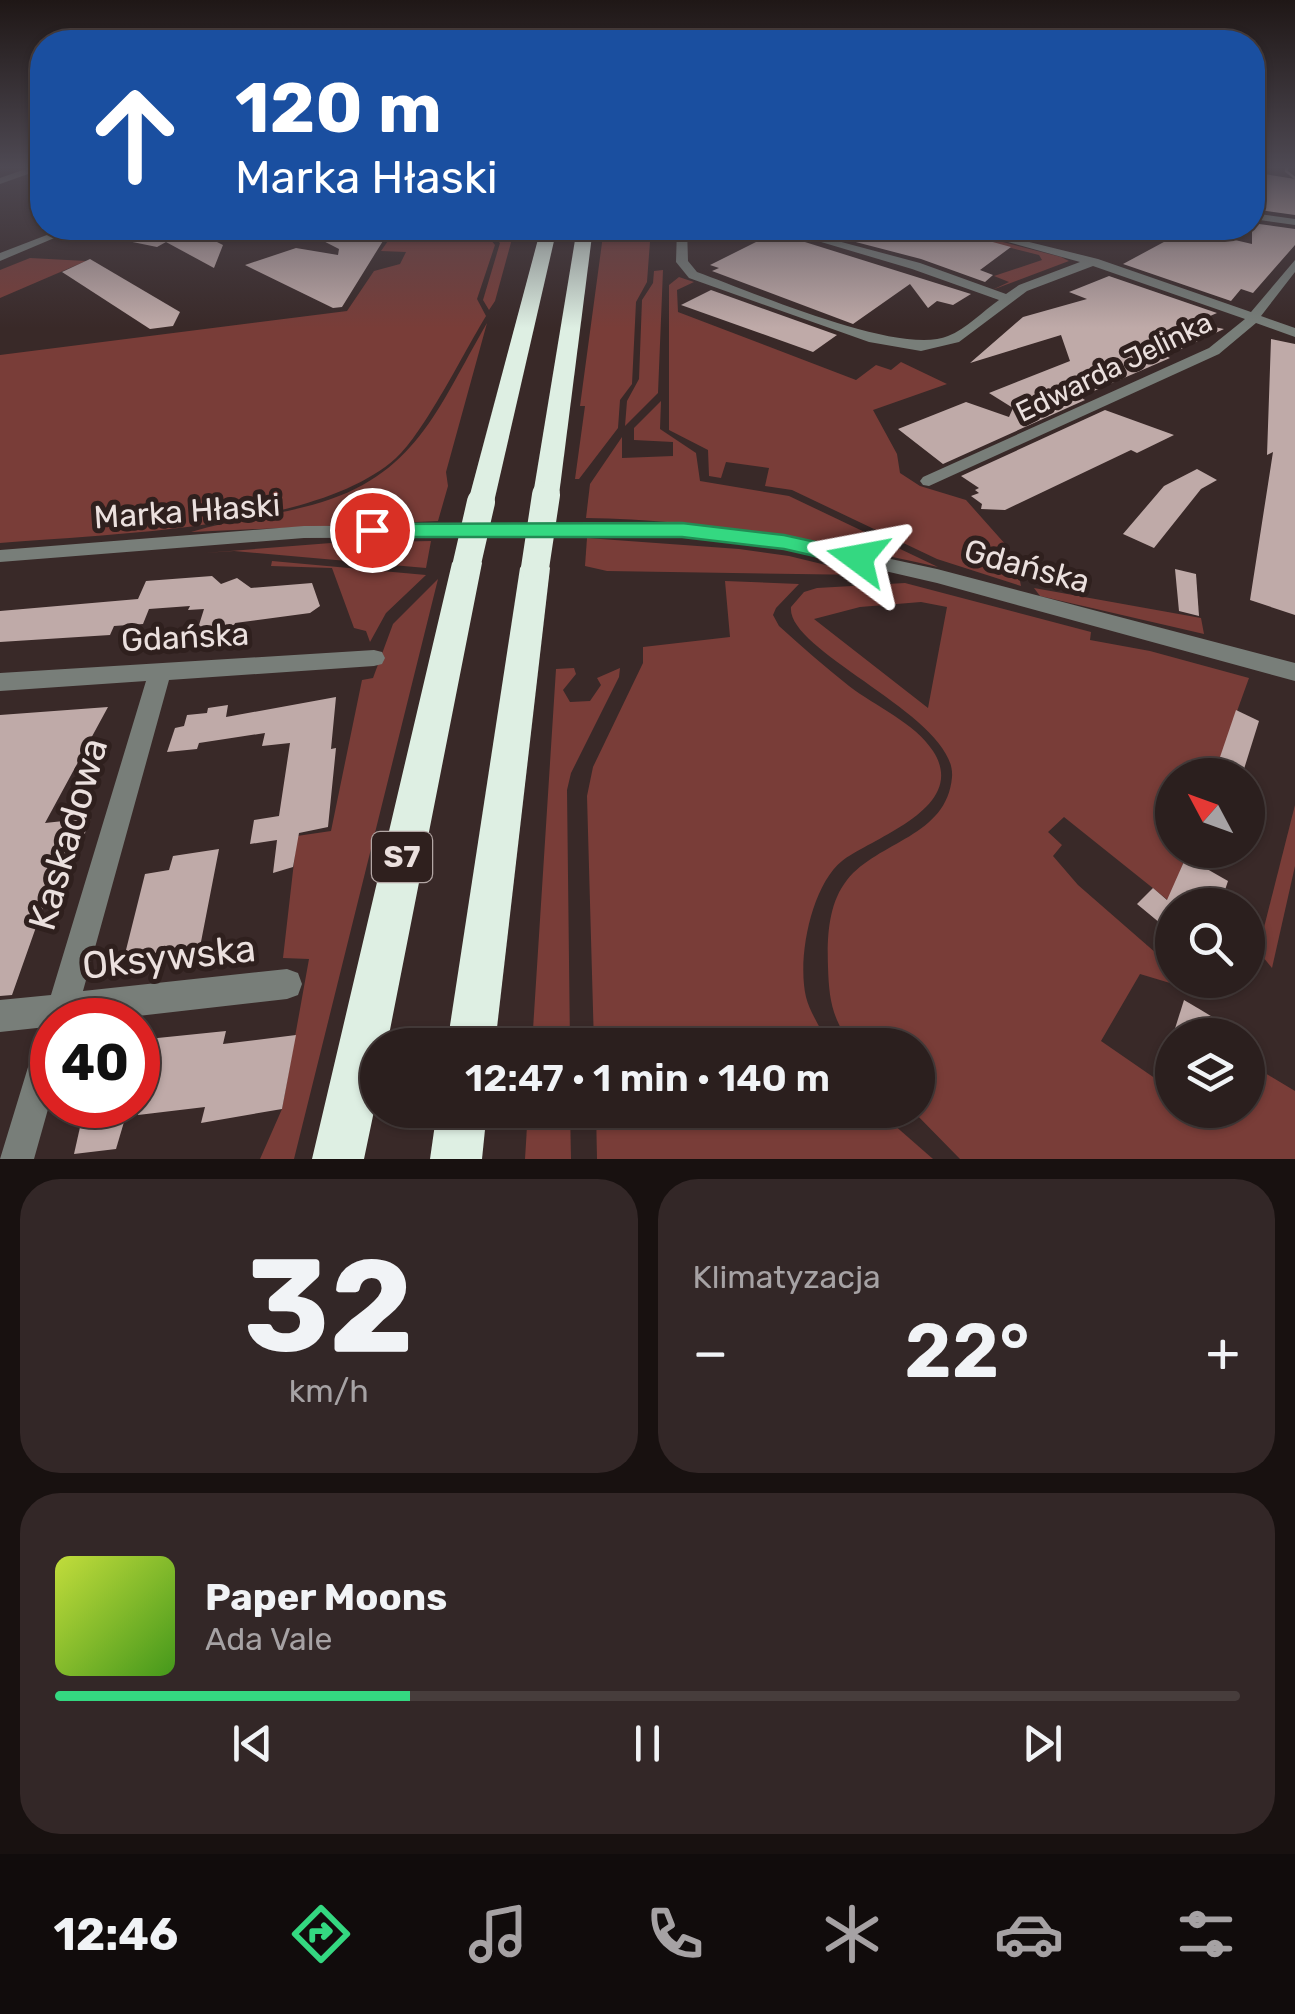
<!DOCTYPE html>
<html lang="pl">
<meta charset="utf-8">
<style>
:root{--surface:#2b1f1e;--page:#332727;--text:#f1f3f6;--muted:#a6a2a4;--line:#473d3c;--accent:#34d881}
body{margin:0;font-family:Rubik,sans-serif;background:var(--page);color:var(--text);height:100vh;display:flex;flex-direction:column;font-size:38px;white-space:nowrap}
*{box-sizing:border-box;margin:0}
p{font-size:32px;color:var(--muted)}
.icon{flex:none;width:55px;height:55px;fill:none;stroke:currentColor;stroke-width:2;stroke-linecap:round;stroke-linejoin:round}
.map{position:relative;height:1159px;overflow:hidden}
.details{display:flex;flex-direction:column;gap:20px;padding:20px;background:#181110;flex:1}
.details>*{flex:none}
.top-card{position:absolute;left:30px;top:30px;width:1235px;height:210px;border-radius:40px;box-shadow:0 2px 8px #0004,0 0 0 2px var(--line);background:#1a4fa0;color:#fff;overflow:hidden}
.needle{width:65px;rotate:311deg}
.controls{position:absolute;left:1155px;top:758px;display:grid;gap:20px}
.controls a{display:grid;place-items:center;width:110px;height:110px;border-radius:50%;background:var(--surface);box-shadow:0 2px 8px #0004,0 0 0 2px var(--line);font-size:50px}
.speed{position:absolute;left:30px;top:998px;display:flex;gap:20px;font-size:50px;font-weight:700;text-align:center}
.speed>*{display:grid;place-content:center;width:130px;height:130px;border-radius:50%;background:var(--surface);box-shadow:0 2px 8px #0004,0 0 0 2px var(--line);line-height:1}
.speed .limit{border:15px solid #d22;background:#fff;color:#111}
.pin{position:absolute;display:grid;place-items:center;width:85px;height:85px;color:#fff;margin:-42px;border:5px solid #fff;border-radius:50%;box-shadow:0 2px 10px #0007}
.me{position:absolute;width:110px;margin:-55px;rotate:283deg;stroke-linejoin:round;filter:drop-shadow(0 0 8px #0008)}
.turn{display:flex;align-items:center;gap:35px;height:210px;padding:0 40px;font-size:45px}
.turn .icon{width:130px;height:130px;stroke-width:2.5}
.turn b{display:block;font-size:70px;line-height:85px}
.big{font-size:75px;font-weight:600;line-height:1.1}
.details .tile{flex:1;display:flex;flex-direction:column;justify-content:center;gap:15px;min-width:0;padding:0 35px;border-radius:40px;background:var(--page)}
.details .dial{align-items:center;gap:0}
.dial b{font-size:130px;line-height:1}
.song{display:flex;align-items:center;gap:30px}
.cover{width:120px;height:120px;border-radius:15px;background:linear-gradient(135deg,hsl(70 70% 55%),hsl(100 70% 35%))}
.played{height:10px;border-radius:5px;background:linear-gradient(90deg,var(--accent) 30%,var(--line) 30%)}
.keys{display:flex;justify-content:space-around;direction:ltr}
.heat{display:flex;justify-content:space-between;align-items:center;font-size:55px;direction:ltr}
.details .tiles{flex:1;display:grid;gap:20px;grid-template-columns:1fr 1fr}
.tile:last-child{grid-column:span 2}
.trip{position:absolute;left:360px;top:1028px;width:575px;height:100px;border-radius:50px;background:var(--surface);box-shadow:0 2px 8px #0004,0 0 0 2px var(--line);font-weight:600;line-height:100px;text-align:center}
.menu{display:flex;height:160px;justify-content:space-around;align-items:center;background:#110c0c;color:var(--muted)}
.menu .icon{width:70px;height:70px}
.menu .current{color:var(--accent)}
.menu b{font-size:45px;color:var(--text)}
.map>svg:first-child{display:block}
.green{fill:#793d38;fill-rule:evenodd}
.building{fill:#bfaaa8}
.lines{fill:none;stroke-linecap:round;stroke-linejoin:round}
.minor{fill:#787e79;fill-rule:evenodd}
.tertiary{fill:#787e79;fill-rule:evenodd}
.motorway{fill:#deefe3;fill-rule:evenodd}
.tram{stroke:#aa9d9c;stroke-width:2.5}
.motorway-bridge{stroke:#deefe3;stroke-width:28}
.route{fill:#34d881;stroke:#228c54;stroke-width:2.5}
.labels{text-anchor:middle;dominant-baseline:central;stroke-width:10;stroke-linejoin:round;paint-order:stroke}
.far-street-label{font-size:28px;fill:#ebe0de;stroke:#2f201e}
.shield{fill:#2f201e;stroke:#b3a6a4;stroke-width:2.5}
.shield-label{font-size:30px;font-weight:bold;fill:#ebe0de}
.street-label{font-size:32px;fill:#ebe0de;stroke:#2f201e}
.near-street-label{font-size:38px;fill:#ebe0de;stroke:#2f201e}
</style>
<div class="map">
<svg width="1295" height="1159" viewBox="0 0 1295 1159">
<rect width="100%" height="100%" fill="#392928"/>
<g class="green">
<path d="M 397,228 C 425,228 476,218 495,245 L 477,299 L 486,316 C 464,352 424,433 396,458 C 317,530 105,534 0,543 L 0,355 L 347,311 L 374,271 L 400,264 L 406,252 L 381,251 Z"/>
<path d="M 471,228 L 515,228 L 495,301 L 489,310 L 483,300 L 500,243 L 491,235 Z"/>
<path d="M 604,228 L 651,228 L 647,282 L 636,302 L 632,384 L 620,400 L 618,428 L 579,479 L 575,479 L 585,406 L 580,406 Z"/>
<path d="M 995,240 L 1061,257 L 1069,261 L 992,290 L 1009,282 L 994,276 L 1042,260 L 1039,255 L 992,243 Z"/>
<path d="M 30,258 L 86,261 L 0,298 L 0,270 Z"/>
<path d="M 663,270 L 658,393 L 625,426 L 627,401 L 639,379 L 642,300 L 653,283 L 654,271 Z"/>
<path d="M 679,277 L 694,282 L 677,290 L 678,312 L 856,380 L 876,365 L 891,370 L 901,362 L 947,384 L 873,410 L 897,454 L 900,473 L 920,486 L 966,500 L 1006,545 L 1016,561 L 1021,586 L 937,559 L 792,490 L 765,486 L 769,468 L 726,462 L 721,478 L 709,476 L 708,450 L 669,430 L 669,285 Z"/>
<path d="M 487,323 L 446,472 L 448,486 L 438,521 L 191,532 C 230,520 272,516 312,505 C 416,477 437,409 487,323 Z"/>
<path d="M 661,401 L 660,429 L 696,453 L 700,481 L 789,496 L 938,567 C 820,540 707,520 586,518 L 590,484 L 622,437 L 622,458 L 673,456 L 673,442 L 634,440 L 634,428 Z"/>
<path d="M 587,538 L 739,549 L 789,556 L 867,575 L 607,571 L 585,566 Z"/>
<path d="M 431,541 L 426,568 L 234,551 L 204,553 L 331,543 Z"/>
<path d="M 272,561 L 426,575 L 386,613 L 370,642 L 366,631 L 354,628 L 332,568 L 271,566 Z"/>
<path d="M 438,579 L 294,1159 L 260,1159 L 282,1109 L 309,959 L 283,958 L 297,836 L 331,831 L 362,680 L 373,678 L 393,624 Z"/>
<path d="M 725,581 L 799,584 L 776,608 L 773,615 L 779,626 C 802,647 825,667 849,686 C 875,706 915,723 933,751 C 970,808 871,838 842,861 C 811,886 797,959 806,997 C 810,1013 822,1030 829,1045 L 594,1045 L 587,796 L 593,767 L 643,663 L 643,647 L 730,637 Z"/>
<path d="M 905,583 L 1091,632 L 1090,640 L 1150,651 L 1249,678 L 1214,775 L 1172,775 L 1172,850 L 1188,850 L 1169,901 L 1064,817 L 1048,832 L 1062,845 L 1053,856 L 1078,885 L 1172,967 L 1172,980 L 1187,980 L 1200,992 L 1140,974 L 1101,1041 L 1172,1090 L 1172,1110 L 1202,1110 L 1218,1121 L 1222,1110 L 1248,1110 L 1248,1063 L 1295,1091 L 1295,1159 L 960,1159 L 912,1110 L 918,1110 L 918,1045 L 852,1045 C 832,1019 829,999 828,967 C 827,938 828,904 847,880 C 878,841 947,837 952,777 C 957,717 786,652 791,607 L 804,592 L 817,588 ZM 921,602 L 947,607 L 928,708 L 814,619 L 860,607 Z"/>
<path d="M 1034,588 L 1201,618 L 1204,634 L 1040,596 Z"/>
<path d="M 574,668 L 576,674 L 563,690 L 570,702 L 590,701 L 601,685 L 597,678 L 620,668 L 619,677 L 571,773 L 567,790 L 570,1045 L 532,1045 L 556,669 Z"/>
<path d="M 1295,805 L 1295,866 L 1272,968 L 1258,951 Z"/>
<path d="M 528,1110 L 570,1110 L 571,1159 L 525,1159 Z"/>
<path d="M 596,1110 L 877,1110 L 933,1159 L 597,1159 Z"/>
</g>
<g class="building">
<path d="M 1252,172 L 1295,179 L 1295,215 L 1252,209 Z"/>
<path d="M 1252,223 L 1295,229 L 1295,245 L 1253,293 L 1241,289 L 1231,301 L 1123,264 L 1188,229 L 1252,244 Z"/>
<path d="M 109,228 L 200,228 L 193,230 L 223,245 L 214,268 L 166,242 L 157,247 L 108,237 Z"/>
<path d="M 298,228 L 335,228 L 358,237 L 367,228 L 391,228 L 342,307 L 333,308 L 245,265 L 296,248 L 338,255 L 339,249 Z"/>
<path d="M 727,228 L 770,228 L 773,232 L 971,294 L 953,305 L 937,301 L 928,308 L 910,284 L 853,324 L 712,271 L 719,268 L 710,265 L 756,242 L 726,233 Z"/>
<path d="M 802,228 L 953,228 L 956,232 L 1011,247 L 980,270 L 993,275 L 985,282 L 921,259 Z"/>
<path d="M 90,259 L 180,312 L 173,326 L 150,329 L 62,272 Z"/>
<path d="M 1109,276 L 1217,313 L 1194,323 L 1224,329 L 1166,356 L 1170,358 L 1080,397 L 1085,400 L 943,464 L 898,429 L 966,402 L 1009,417 L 1013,408 L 989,393 L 1070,361 L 1061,335 L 970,363 L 1023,317 L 1087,299 L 1069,292 Z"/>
<path d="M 711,290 L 837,335 L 813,352 L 681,305 Z"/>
<path d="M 1271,339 L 1295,344 L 1295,615 L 1250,600 L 1273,452 L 1267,455 Z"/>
<path d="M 1105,410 L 1174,435 L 1137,453 L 1131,450 L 1005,510 L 981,509 L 982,504 L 971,496 L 979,493 L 975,490 L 979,488 L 961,476 Z"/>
<path d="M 1197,469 L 1217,480 L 1201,489 L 1154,548 L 1123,534 L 1164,486 Z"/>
<path d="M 1175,569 L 1196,574 L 1199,616 L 1179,611 Z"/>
<path d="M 212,576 L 221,584 L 237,578 L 251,588 L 312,583 L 320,606 L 310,613 L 235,623 L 231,634 L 211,636 L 199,625 L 204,609 L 188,610 L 190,606 L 149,609 L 143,624 L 114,626 L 110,635 L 0,642 L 0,611 L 138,599 L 146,581 Z"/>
<path d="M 336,697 L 331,749 L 336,748 L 328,827 L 299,833 L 293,867 L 273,873 L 277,840 L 250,844 L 254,820 L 279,816 L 290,743 L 262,746 L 265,733 L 199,743 L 197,749 L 167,752 L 175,728 L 184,726 L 187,715 L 207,713 L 208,708 L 228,705 L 226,717 Z"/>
<path d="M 108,707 L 45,823 L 91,818 L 73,863 L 58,865 L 12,995 L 0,996 L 0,715 Z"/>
<path d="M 1236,710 L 1259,721 L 1244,769 L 1220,757 Z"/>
<path d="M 219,849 L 200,947 L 124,958 L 145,874 L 169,870 L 173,856 Z"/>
<path d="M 1186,857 L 1228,881 L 1220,905 L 1172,905 L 1172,933 L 1137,904 L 1153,888 L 1167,900 Z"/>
<path d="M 1184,1000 L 1201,1010 L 1242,1035 L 1173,1035 Z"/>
<path d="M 226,1031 L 223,1044 L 296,1035 L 282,1109 L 201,1123 L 205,1107 L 138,1115 L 138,1040 Z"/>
<path d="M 85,1105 L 129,1105 L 116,1149 L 74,1154 Z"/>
</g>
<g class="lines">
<g class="minor">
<path d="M 34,166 L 42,166 L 42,169 L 0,184 L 0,178 Z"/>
<path d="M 1252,213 L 1295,219 L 1295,225 L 1252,219 Z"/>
<path d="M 677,228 L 687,228 L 688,261 L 697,272 C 750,291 901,357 948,336 C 966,329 983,311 999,300 L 912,269 L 774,228 L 789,228 L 920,263 L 1006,294 L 1019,285 L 1080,262 L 957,228 L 973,228 L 1098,259 L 1251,312 L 1295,260 L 1295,272 L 1261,316 L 1295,328 L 1295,337 L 1256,323 L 1219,354 L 929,486 L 923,485 L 920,481 L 923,477 L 1209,348 L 1245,319 L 1093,266 L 1027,291 L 959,342 L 921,351 L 869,342 L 689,278 L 676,262 Z"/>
<path d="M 374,650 L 382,652 L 385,658 L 382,664 L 374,666 L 169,680 L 83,991 L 287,969 L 298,973 L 302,984 L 298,995 L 287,999 L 103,1020 L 52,1020 L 52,1095 L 34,1159 L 0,1159 L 36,1041 L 41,1030 L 46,1027 L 0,1032 L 0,1000 L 51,995 L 146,681 L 0,691 L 0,673 Z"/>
</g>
<g class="tertiary">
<path d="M 65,228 L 78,228 L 0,261 L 0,253 Z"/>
<path d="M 682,524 L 785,536 L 937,569 L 1295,663 L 1295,681 L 937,583 L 785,548 L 682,536 L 304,538 L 0,562 L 0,550 L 304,526 Z"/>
</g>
<g class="motorway">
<path d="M 541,228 L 557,228 L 494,502 L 481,510 L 468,502 Z"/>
<path d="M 577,228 L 593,228 L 559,495 L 546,503 L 533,495 Z"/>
<path d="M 467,553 L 477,556 L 482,563 L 387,1045 L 378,1045 L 378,1092 L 364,1159 L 312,1159 L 452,563 L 457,556 Z"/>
<path d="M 535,558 L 545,561 L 550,568 L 495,1045 L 447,1045 L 520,568 L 525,561 Z"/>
<path d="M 437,1110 L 487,1110 L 482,1159 L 430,1159 Z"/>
</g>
<path class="tram" d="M 1288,166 L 1286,171 L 1295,178"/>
<g class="motorway-bridge">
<path d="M 467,563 L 481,502"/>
<path d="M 535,568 L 546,495"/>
</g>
</g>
<linearGradient id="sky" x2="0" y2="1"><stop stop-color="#1f1716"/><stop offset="0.51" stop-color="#4e4953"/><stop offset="1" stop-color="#4e4953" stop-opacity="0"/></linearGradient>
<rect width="1295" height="328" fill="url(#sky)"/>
<path class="route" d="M 682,523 L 784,535 L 866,553 L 869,558 L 858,566 L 784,549 L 682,537 L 372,537 L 361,530 L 372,524 Z"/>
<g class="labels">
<g class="far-street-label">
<text transform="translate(1114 367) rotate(-26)">Edwarda Jelinka</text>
</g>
<rect class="shield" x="372" y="832" width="60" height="50" rx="8"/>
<g class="shield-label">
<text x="402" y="857">S7</text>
</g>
<g class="street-label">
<text transform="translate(187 511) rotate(-4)">Marka Hłaski</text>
<text transform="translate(1027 566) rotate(15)">Gdańska</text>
<text transform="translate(185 637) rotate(-3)">Gdańska</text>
</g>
<g class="near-street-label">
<text transform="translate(68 834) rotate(-74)">Kaskadowa</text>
<text transform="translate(169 957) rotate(-6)">Oksywska</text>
</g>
</g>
</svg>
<div class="controls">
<a><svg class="needle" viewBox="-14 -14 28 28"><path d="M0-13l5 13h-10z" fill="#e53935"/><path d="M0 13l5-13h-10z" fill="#a6a2a4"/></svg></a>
<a><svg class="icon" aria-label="search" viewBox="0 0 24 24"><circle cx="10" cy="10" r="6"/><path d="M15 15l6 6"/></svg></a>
<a><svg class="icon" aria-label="layers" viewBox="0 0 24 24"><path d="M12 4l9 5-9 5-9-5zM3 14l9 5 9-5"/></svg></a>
</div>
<div class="speed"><div class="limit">40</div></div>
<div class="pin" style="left:372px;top:530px;background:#d93025"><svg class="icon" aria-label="arrive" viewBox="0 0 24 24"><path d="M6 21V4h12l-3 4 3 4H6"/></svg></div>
<svg class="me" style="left:858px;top:558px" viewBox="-20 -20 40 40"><path d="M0-17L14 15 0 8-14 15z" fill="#34d881" stroke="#fff" stroke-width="4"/></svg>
<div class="trip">12:47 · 1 min · 140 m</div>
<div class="top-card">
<div class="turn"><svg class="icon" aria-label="ahead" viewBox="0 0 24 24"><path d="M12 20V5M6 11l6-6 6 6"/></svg><div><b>120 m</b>Marka Hłaski</div></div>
</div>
</div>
<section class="details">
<div class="tiles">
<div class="tile dial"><b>32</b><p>km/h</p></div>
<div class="tile"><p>Klimatyzacja</p>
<div class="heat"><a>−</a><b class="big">22°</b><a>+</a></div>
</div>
<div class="tile">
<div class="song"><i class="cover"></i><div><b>Paper Moons</b><p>Ada Vale</p></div></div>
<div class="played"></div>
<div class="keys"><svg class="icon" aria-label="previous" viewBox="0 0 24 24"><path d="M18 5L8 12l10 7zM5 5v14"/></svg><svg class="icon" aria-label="pause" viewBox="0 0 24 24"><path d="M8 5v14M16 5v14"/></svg><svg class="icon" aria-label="next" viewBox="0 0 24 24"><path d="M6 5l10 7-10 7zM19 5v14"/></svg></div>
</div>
</div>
</section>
<nav class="menu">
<b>12:46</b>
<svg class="icon current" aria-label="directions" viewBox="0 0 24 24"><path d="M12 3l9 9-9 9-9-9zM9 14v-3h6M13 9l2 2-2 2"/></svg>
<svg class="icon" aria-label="music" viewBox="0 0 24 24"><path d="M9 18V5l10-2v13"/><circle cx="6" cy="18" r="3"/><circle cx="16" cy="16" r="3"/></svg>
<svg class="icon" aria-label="phone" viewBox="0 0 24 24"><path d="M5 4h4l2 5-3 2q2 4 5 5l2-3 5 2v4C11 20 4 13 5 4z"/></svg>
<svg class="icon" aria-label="climate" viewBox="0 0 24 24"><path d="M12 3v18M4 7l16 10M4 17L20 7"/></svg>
<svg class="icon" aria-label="car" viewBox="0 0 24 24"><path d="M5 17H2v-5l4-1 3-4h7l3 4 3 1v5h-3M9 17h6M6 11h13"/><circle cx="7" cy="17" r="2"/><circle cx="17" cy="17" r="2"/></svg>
<svg class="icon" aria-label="filters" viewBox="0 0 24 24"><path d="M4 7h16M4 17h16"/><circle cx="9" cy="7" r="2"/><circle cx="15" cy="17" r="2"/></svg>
</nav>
